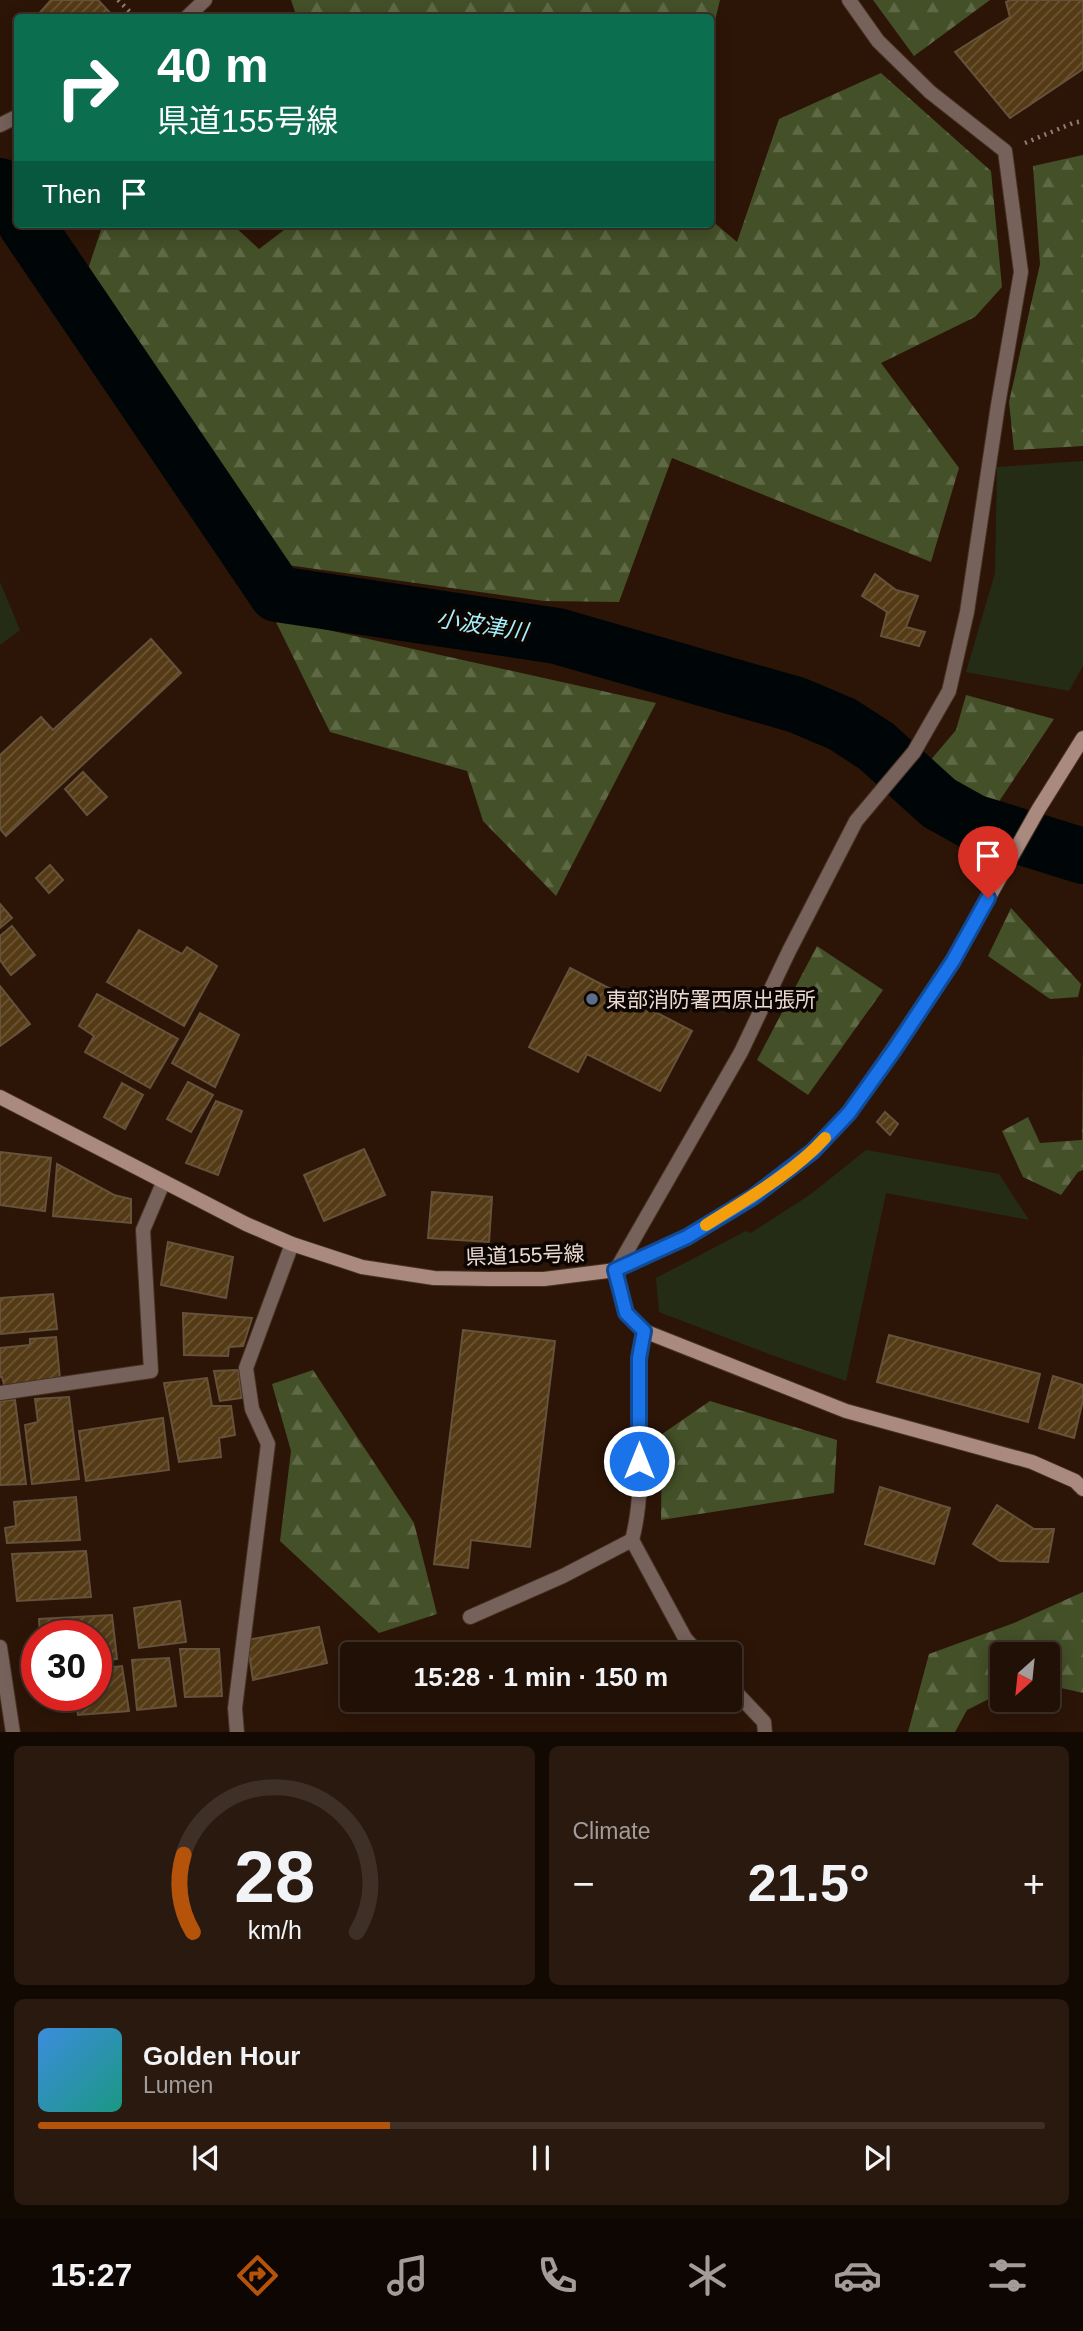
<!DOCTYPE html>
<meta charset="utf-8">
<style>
:root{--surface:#211005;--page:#29190f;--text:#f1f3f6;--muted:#a29d9a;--line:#3e3027;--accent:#b45309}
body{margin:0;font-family:Arial,"Noto Sans JP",sans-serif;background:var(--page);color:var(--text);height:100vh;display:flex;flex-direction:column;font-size:26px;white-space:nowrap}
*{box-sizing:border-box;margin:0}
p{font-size:23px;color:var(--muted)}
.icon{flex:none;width:38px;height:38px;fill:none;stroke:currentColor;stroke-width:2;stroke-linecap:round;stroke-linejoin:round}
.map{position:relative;height:1732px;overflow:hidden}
.sheet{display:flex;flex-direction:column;gap:14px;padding:14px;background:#120903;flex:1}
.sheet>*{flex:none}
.hud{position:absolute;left:14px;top:14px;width:700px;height:214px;border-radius:7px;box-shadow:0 4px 18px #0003,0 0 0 2px var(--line);background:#0b6e4f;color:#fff;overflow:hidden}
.needle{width:46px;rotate:207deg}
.fabs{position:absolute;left:990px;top:1642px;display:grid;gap:14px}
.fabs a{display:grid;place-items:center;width:70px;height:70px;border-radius:7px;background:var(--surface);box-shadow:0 4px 18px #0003,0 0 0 2px var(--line);font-size:35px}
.speed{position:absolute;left:21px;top:1620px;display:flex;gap:14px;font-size:35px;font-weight:700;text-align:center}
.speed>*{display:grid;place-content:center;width:91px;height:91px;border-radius:50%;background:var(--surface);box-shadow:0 4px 18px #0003,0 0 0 2px var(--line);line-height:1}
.speed .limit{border:10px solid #d22;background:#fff;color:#111}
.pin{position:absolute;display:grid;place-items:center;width:60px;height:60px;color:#fff;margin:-72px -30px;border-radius:50% 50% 50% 0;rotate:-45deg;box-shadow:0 0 7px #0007}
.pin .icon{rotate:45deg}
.me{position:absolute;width:77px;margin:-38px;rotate:0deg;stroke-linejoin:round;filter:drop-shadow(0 0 5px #0008)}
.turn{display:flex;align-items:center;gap:24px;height:147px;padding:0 28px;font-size:32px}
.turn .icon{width:91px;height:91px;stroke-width:2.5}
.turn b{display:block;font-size:49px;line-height:60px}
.then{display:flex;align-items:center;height:66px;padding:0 28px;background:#0003;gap:14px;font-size:26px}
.big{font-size:52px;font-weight:600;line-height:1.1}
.sheet .card{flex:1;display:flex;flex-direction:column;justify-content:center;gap:10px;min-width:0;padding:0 24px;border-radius:10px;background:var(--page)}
.sheet .dial{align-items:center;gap:0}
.dial svg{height:182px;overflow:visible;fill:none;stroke:var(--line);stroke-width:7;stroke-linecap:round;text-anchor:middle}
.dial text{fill:var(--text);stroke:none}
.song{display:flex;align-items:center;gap:21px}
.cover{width:84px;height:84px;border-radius:10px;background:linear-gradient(135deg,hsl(210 70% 55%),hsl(170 70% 35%))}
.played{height:7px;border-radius:4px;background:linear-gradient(90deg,var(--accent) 35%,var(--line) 35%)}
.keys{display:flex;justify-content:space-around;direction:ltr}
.heat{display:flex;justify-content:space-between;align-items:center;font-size:38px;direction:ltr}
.sheet .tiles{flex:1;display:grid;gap:14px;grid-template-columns:1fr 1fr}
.card:last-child{grid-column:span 2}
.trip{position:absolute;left:340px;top:1642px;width:402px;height:70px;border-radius:7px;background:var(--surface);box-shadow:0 4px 18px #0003,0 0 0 2px var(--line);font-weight:600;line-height:70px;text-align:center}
.menu{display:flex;height:112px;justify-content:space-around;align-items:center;background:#0d0602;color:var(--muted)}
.menu .icon{width:49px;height:49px}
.menu .selected{color:var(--accent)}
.menu b{font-size:32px;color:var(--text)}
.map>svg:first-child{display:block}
.green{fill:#252c15}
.forest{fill:url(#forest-firs)}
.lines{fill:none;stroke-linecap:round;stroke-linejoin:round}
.river{stroke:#000607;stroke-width:56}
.building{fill:url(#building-hatch);stroke:#65523a;stroke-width:2}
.lane-casing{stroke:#473123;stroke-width:16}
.street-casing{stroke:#473123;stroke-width:16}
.secondary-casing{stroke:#473123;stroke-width:16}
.path{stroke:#917e73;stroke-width:4.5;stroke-dasharray:2 5;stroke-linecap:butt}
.lane{stroke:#76615b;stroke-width:14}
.street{stroke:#76615b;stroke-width:14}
.secondary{stroke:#aa897f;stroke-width:14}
.route-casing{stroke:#114b97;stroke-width:18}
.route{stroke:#1a73e8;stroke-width:12}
.slow{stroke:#f59e0b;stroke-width:12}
.service-dot{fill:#5c6f8a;stroke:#0d0502;stroke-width:2.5}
.labels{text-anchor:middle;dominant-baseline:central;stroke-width:7;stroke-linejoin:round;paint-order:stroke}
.poi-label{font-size:21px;fill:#eadad1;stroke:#0d0502;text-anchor:start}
.street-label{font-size:21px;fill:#eadad1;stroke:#0d0502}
.water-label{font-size:23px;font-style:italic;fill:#a4eff9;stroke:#0d0502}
</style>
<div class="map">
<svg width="1083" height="1733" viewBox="0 0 1083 1733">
<defs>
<pattern id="forest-firs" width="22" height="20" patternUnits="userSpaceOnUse" patternTransform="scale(1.75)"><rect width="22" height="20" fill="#445028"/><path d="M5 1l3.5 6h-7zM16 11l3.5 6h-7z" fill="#5f6946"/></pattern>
<pattern id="building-hatch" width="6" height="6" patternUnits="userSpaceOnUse" patternTransform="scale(1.75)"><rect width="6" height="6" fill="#543a15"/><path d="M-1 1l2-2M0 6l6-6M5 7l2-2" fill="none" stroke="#6d5636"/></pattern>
</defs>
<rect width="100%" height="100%" fill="#2c1507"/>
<g class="green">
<path d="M 1083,461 L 1083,666 L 1069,691 L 966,672 L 995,573 L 997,467 Z"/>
<path d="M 0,582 L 20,630 L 0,645 Z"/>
<path d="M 1083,828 L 1083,866 L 1063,858 Z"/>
<path d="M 866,1150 L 999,1174 L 1029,1220 L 886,1193 L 846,1381 L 769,1354 L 659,1312 L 656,1278 L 746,1231 L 750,1233 L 757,1229 L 811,1194 Z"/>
</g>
<g class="forest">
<path d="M 291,0 L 720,0 L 711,37 L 710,18 L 297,18 Z"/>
<path d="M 873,0 L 990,0 L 914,56 Z"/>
<path d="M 881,73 L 991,171 L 1002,287 L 975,317 L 881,363 L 959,468 L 931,562 L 672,458 L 619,602 L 544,601 L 273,563 L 87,272 L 103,224 L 232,224 L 259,249 L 292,224 L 710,224 L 711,220 L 737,242 L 779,119 Z"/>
<path d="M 1083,155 L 1083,446 L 1014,450 L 1009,402 L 1040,264 L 1033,166 Z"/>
<path d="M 274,618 L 656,703 L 556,896 L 483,821 L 467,771 L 330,732 Z"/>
<path d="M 966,695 L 1054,719 L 972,842 L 897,800 L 956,730 Z"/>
<path d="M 1011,908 L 1081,984 L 1078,997 L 1050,999 L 988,956 Z"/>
<path d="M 817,946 L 883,990 L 808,1095 L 757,1060 Z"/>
<path d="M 1083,1043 L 1083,1170 L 1078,1172 L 1061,1195 L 1023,1177 L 1002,1131 L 1028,1117 L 1040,1143 L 1082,1140 Z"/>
<path d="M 313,1370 L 414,1523 L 437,1614 L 379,1633 L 280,1541 L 291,1451 L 272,1384 Z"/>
<path d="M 710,1401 L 837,1440 L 834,1493 L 661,1520 L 662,1434 Z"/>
<path d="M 1083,1592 L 1083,1693 L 1048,1685 L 1048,1654 L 1003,1654 L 1003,1692 L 967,1710 L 955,1732 L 908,1732 L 929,1654 L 1014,1623 Z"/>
</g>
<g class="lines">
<g class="river">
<path d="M 0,186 L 18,212"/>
<path d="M 26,224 L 277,594 L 557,636 L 797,705 L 842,724 L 876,746 L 939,803 L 973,822 L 1083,856"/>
</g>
</g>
<g class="building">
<path d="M 51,0 L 98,0 L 115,18 L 35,18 Z"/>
<path d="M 1010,0 L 1083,0 L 1083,69 L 1010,118 L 955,52 L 1010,17 L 1006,2 Z"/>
<path d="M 875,574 L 896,590 L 918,596 L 906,627 L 925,632 L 919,646 L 881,636 L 887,612 L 862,596 Z"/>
<path d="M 151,639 L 181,673 L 6,836 L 0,829 L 0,755 L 41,717 L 53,730 Z"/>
<path d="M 83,772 L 107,797 L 87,815 L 65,789 Z"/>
<path d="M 50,865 L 63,880 L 49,893 L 36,878 Z"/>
<path d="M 0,904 L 12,918 L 0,928 Z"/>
<path d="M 12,926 L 35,955 L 11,975 L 0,960 L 0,936 Z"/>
<path d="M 139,930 L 182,954 L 187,947 L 217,966 L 184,1026 L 107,982 Z"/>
<path d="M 570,968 L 692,1031 L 660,1091 L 587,1054 L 578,1072 L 529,1047 Z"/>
<path d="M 0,986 L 30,1024 L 0,1046 Z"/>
<path d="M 97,994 L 178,1039 L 150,1088 L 85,1052 L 94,1036 L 79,1026 Z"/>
<path d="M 200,1013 L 239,1035 L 215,1087 L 172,1063 Z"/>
<path d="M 188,1082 L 213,1095 L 191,1132 L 167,1119 Z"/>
<path d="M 122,1083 L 143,1095 L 125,1129 L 104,1117 Z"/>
<path d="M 216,1101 L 242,1111 L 218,1175 L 186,1163 Z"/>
<path d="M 885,1112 L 898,1124 L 890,1135 L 877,1122 Z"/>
<path d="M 364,1149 L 385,1195 L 324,1221 L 304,1175 Z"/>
<path d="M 0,1152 L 51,1158 L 45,1211 L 0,1205 Z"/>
<path d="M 57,1164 L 114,1195 L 131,1199 L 131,1223 L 53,1216 Z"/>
<path d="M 432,1192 L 492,1197 L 489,1242 L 428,1238 Z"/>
<path d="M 168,1242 L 233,1257 L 226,1298 L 161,1285 Z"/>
<path d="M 53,1294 L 57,1329 L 0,1334 L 0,1298 Z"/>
<path d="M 183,1313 L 252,1318 L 243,1346 L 229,1347 L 228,1356 L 184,1355 Z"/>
<path d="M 463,1330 L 555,1341 L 530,1547 L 471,1540 L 468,1568 L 434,1564 Z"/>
<path d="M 889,1335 L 1040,1374 L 1028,1422 L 877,1382 Z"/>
<path d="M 56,1337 L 60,1379 L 5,1388 L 2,1377 L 0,1377 L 0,1348 L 30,1345 L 30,1339 Z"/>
<path d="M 238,1370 L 242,1398 L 220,1401 L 214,1371 Z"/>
<path d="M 1053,1376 L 1083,1385 L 1083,1400 L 1074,1438 L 1039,1428 Z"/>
<path d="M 207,1378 L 212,1406 L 231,1406 L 235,1435 L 219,1438 L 221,1457 L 179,1462 L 164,1383 Z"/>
<path d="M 69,1397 L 79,1479 L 32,1484 L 25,1425 L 38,1422 L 35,1399 Z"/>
<path d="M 15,1400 L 26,1484 L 0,1485 L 0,1401 Z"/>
<path d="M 163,1418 L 169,1470 L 86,1481 L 79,1431 Z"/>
<path d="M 880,1487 L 950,1508 L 934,1564 L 865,1544 Z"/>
<path d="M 76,1497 L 80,1540 L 7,1543 L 5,1528 L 16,1526 L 14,1502 Z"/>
<path d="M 997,1505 L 1034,1529 L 1054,1529 L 1048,1562 L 1000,1561 L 973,1544 Z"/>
<path d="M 86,1551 L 91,1597 L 17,1601 L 12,1554 Z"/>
<path d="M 180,1601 L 186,1642 L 139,1648 L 134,1608 Z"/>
<path d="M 112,1615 L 117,1659 L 96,1662 L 96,1636 L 40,1636 L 39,1619 Z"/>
<path d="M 319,1627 L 327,1663 L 253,1680 L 247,1640 Z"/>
<path d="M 180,1649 L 219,1649 L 222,1696 L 185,1697 Z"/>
<path d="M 169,1658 L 176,1706 L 137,1710 L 132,1660 Z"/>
<path d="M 122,1666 L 129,1711 L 78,1715 L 75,1696 L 96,1696 L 96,1669 Z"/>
</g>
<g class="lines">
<g class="lane-casing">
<path id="lane" d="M 0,1393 L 151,1371 L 143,1230 L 163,1183"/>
</g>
<g class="street-casing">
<g id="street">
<path d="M 186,18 L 205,0"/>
<path d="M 0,125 L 18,116"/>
<path d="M 616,1270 L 741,1052 L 789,951 L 856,821 L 914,752 L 949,691 L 967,612 L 998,405 L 1021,272 L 1005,151 L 930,92 L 878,41 L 849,0"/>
<path d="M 632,1540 L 685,1638 L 699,1654"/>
<path d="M 470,1617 L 563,1576 L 632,1540 C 650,1472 630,1400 644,1331"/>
<path d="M 0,1647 L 13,1733"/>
<path d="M 730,1686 L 764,1722 L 765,1733"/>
<path d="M 237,1733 L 235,1708 L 268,1444 L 252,1409 L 246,1368 L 292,1244"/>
</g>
</g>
<g class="secondary-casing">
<g id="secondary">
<path d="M 0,1097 L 246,1224 L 292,1244 L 362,1267 L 434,1278 L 490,1279 L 544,1279 L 616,1270 L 686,1237 L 753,1197 L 813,1151 L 849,1113 L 953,961 L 1038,810 L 1083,738"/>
<path d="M 616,1270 L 626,1313 L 644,1331 L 846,1411 L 1032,1462 L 1075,1481 L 1083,1489"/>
</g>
</g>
<g class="path">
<path d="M 118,0 L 136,18"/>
<path d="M 1025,143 L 1073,123 L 1083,121"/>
</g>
<use href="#lane" class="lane"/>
<use href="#street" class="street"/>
<use href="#secondary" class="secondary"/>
</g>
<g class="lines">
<g class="route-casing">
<path id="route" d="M 639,1461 L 639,1358 L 644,1331 L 626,1313 L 615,1270 L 687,1237 L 753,1197 L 813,1151 L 849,1113 L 894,1050 L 953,961 L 988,898"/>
</g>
<use href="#route" class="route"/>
<path class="slow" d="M 706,1225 C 747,1199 792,1174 825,1138"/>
</g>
<circle class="service-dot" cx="592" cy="999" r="7"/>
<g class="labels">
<g class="poi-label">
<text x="606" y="999">東部消防署西原出張所</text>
</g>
<g class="street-label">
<text transform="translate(525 1255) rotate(-2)">県道155号線</text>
</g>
<g class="water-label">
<text transform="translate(482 625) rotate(9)">小波津川</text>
</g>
</g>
</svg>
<div class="fabs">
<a><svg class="needle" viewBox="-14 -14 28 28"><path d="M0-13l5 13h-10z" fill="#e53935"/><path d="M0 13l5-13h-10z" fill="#a29d9a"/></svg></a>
</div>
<div class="speed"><div class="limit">30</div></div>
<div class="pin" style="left:988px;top:898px;background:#d93025"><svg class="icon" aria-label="arrive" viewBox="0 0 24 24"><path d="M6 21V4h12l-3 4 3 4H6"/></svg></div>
<svg class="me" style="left:639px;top:1461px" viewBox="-20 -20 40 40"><circle r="17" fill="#1a73e8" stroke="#fff" stroke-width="3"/><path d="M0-11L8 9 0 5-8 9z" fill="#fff"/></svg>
<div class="trip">15:28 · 1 min · 150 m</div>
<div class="hud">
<div class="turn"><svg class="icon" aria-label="right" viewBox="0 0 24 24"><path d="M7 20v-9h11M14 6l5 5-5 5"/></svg><div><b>40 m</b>県道155号線</div></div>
<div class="then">Then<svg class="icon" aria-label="arrive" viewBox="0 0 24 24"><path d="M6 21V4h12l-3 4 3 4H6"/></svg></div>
</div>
</div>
<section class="sheet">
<div class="tiles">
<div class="card dial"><svg viewBox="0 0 100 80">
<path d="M14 69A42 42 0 1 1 86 69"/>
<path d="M14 69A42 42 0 0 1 10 35" stroke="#b45309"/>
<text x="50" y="56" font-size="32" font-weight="700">28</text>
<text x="50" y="72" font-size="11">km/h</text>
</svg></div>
<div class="card"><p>Climate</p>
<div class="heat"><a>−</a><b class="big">21.5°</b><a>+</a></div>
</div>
<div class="card">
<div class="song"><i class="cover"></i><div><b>Golden Hour</b><p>Lumen</p></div></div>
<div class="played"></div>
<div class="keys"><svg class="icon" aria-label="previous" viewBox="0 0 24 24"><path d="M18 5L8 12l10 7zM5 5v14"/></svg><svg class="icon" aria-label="pause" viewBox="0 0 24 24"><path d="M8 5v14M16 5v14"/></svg><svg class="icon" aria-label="next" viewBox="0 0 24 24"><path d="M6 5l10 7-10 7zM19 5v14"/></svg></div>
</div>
</div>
</section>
<nav class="menu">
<b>15:27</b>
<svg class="icon selected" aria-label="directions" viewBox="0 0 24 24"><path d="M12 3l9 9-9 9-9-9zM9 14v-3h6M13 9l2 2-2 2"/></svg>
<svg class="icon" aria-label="music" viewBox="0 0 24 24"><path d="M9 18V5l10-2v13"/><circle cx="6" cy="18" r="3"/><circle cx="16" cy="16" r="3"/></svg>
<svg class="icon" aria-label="phone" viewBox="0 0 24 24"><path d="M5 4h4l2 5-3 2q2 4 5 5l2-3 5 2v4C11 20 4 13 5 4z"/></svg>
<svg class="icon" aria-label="climate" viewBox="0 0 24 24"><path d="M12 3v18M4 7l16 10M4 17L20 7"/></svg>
<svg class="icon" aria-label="car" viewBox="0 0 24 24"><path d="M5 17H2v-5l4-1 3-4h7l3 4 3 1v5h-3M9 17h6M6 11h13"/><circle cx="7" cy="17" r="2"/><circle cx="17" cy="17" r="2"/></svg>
<svg class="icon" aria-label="filters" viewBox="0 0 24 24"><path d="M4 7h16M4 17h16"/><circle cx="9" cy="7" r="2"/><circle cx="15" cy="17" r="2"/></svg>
</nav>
